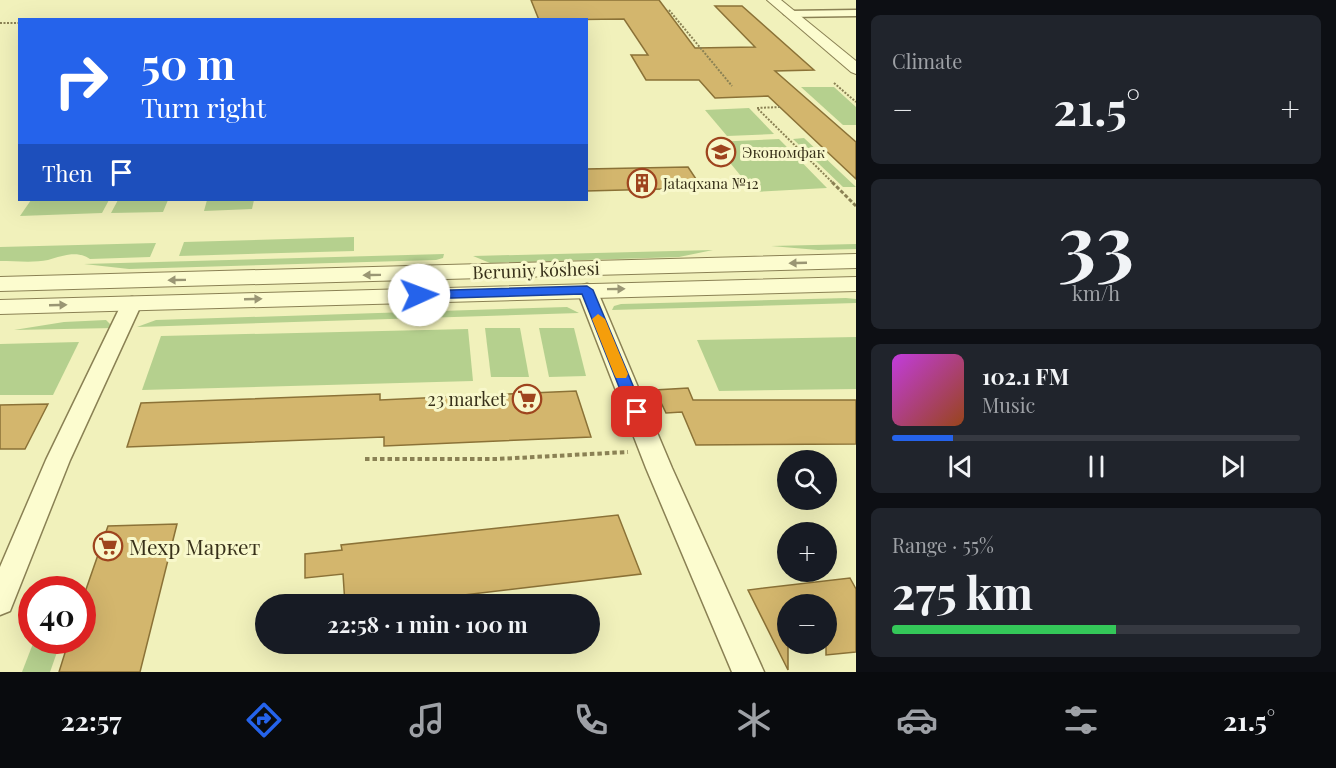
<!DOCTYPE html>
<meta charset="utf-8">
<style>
:root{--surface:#171b24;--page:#20242c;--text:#f1f3f6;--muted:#9ea1a6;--line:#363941;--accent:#2563eb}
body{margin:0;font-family:"Playfair Display",serif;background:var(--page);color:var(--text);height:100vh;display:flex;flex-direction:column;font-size:22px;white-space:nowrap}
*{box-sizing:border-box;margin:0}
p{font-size:20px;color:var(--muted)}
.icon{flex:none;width:33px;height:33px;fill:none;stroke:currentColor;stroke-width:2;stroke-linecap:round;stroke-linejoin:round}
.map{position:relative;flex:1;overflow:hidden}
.drawer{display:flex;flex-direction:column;gap:15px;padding:15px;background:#0d0f14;width:480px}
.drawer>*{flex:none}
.banner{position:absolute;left:18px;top:18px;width:570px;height:183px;border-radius:0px;box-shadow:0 6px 24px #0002;background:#2563eb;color:#fff;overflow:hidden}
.tools{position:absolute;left:777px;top:450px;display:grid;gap:12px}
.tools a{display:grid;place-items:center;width:60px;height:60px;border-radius:50%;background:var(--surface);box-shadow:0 6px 24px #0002;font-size:30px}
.speed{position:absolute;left:18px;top:576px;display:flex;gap:12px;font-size:30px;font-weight:700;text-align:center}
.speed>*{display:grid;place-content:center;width:78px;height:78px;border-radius:50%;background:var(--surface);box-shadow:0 6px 24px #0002;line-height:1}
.speed .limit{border:9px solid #d22;background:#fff;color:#111}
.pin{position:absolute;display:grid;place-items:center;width:51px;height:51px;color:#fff;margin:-26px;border-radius:12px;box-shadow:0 3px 9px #0006}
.me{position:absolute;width:66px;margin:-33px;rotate:88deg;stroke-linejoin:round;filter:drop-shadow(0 0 4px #0008)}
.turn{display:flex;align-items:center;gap:21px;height:126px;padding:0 24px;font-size:27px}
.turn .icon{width:78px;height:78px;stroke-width:2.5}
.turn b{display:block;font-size:42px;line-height:51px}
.then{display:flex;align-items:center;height:57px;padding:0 24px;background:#0003;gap:12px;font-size:22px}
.big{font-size:45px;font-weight:700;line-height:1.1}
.drawer .tile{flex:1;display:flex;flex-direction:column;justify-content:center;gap:9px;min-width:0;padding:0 21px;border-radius:9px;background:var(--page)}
.drawer .dial{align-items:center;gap:0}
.dial b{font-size:78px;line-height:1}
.song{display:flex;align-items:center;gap:18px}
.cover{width:72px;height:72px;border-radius:9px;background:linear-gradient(135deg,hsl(290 70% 55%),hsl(20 70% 35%))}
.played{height:6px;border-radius:3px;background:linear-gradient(90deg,var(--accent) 15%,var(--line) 15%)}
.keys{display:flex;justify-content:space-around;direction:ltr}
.heat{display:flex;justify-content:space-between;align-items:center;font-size:33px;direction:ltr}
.charge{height:9px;border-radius:4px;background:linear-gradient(90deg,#34c759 55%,var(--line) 0)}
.trip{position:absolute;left:255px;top:594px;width:345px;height:60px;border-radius:30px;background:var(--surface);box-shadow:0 6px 24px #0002;font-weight:700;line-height:60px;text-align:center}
.tabs{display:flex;height:96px;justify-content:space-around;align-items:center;background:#090b0e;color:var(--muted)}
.tabs .icon{width:42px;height:42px}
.tabs .active{color:var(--accent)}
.tabs b{font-size:27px;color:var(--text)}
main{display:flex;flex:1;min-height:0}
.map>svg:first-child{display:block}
.green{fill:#b5d08e}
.building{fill:#d3b66d;stroke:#8b7237;stroke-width:1.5}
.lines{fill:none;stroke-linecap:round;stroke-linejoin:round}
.minor-casing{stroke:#8a8154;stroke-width:3}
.tertiary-casing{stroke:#8a8154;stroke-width:2}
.path-far2{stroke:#8a8154;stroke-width:2;stroke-dasharray:2 1.5;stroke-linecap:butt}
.path-far1{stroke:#8a8154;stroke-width:3;stroke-dasharray:4 2;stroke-linecap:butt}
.path{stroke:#8a8154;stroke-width:4;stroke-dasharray:4.5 3;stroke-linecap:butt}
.minor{fill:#fcfccf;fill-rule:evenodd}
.tertiary{fill:#fcfccf;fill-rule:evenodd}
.oneway{fill:#9a9674}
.route{fill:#2563eb;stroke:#184099;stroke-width:1.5}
.slow{fill:#f59e0b}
.labels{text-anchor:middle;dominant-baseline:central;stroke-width:6;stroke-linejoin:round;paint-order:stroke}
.far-poi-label{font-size:15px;fill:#38311a;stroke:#f8f8cb;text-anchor:start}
.street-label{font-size:18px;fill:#38311a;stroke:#f8f8cb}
.poi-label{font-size:18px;fill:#38311a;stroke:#f8f8cb;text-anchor:end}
.near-poi-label{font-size:21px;fill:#38311a;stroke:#f8f8cb;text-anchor:start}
</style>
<main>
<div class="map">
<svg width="856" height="672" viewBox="0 0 856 672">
<rect width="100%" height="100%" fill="#f1f1bb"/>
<g class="green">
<path d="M 801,87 L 834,87 L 856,107 L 856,125 L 843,125 Z"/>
<path d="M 749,108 L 774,134 L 727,136 L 705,110 Z"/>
<path d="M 804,138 L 856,187 L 843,187 L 793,139 Z"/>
<path d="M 779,139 L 827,188 L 754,192 L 713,142 Z"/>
<path d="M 31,200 L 109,200 L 102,213 L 20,216 Z"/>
<path d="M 118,200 L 168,200 L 163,212 L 111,213 Z"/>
<path d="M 207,200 L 254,200 L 252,209 L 204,211 Z"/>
<path d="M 354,237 L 354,251 L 179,256 L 184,242 Z"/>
<path d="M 156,243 L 150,257 L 90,259 C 77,250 62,256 48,260 C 34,263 15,261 0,261 L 0,247 Z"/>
<path d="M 856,244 L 856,249 L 818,250 L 771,246 Z"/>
<path d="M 713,250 L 679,257 L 490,263 L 473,256 Z"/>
<path d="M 444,254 L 443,258 L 436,260 L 129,269 L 84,264 Z"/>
<path d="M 846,298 L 856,299 L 856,303 L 612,310 L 614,306 L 621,304 Z"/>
<path d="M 567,307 L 579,313 L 137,327 L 156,320 Z"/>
<path d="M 106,320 L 114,328 L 14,330 L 64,322 Z"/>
<path d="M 485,328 L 520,328 L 529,377 L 491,377 Z"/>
<path d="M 539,328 L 574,328 L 586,376 L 549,377 Z"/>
<path d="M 468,329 L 473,381 L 142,390 L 161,336 Z"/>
<path d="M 856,337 L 856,389 L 719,391 L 697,340 Z"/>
<path d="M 79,342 L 53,395 L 0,395 L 0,344 Z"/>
<path d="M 34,641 L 61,641 L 50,672 L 22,672 Z"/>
</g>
<g class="building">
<path d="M 531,0 L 659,0 L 695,48 L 755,47 L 715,6 L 742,6 L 814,70 L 775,71 L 856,142 L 856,179 L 768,96 L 715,98 L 699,80 L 646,80 L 631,55 L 648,55 L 624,19 L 539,20 Z"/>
<path d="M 688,167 L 702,188 L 586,191 L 586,169 Z"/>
<path d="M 688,388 L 693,400 L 856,400 L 856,444 L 696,445 L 682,412 L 666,413 L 655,390 Z"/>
<path d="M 576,391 L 591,437 L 384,446 L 384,437 L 127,447 L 141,403 L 380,394 L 380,400 Z"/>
<path d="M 48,404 L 25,449 L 0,449 L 0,405 Z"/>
<path d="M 618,515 L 641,574 L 388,604 L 345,604 L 343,574 L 305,578 L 305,554 L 342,550 L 341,545 Z"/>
<path d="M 177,524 L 140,672 L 59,672 L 69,640 L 82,640 L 82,601 L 108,526 Z"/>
<path d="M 850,578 L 856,589 L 856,652 L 826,655 L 826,604 L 788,604 L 788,670 L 748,590 Z"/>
</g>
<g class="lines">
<g class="minor-casing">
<g id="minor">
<path d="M 856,10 L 856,16 L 789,17 L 784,14 L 789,11 Z"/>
<path d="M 587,284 L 594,286 L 597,290 L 672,468 L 764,672 L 732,672 L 646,468 L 577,290 L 580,286 Z"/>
<path d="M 132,297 L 139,299 L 142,303 L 70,460 L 10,611 L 0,615 L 0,567 L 46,460 L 122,303 L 125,299 Z"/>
</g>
</g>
<g class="tertiary-casing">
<g id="tertiary">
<path d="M 767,0 L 781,0 L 856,61 L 856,74 L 851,72 Z"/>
<path d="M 856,254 L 856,268 L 0,291 L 0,277 Z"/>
<path d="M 856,277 L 856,291 L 0,314 L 0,300 Z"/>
</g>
</g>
<g class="path-far2">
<path d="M 669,10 L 732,86"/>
<path d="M 0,23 L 20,23"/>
<path d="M 834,83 L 856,102"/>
<path d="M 780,107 L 757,108 L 833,183"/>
</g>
<path class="path-far1" d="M 832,182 L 856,206"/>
<path class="path" d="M 365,459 L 497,459 L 628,452"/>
<use href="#minor" class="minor"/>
<use href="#tertiary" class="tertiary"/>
</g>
<defs><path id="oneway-solid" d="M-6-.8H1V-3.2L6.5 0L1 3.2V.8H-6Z" transform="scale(1.5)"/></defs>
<g class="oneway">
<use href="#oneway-solid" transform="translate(798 263) rotate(178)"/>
<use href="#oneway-solid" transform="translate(372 275) rotate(179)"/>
<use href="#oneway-solid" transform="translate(177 280) rotate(179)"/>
<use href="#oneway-solid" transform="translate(616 289) rotate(-1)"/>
<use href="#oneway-solid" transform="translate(253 299) rotate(-2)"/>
<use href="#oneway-solid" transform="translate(58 305) rotate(-2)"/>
</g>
<path class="route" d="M 587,286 L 593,290 L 644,412 L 642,416 L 631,416 L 629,412 L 582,294 L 419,299 L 413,295 L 419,291 Z"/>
<path class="slow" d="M 598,314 L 605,319 L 628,374 L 626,378 L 616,378 L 614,374 L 592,319 Z"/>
<defs>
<g id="university-ring" transform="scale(1.5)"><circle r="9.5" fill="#f8f8cb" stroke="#9e441e" stroke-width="1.5"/><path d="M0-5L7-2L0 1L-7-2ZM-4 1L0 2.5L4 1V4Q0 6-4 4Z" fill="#9e441e"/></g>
<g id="building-ring" transform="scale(1.5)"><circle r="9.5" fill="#f8f8cb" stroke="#9e441e" stroke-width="1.5"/><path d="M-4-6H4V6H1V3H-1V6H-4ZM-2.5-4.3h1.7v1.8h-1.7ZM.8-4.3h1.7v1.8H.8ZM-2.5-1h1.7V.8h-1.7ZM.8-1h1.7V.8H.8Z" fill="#9e441e"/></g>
<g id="supermarket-ring" transform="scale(1.5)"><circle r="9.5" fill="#f8f8cb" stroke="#9e441e" stroke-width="1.5"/><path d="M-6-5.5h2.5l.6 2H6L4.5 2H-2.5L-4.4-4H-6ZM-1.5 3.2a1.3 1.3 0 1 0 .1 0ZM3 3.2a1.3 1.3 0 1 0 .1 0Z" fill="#9e441e"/></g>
</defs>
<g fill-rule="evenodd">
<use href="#university-ring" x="721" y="152"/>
<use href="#building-ring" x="642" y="183"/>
<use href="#supermarket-ring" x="527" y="399"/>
<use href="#supermarket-ring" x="108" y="546"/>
</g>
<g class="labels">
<g class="far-poi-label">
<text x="742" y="152">Экономфак</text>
<text x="663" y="183">Jataqxana №12</text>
</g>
<g class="street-label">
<text transform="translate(536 270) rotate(-2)">Beruniy kóshesi</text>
</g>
<g class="poi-label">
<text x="506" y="399">23 market</text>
</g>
<g class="near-poi-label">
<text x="129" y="546">Мехр Маркет</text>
</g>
</g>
</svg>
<div class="tools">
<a><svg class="icon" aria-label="search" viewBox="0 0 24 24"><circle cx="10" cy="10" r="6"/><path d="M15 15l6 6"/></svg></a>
<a>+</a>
<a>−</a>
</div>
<div class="speed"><div class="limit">40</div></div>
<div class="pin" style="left:637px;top:412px;background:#d93025"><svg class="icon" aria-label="arrive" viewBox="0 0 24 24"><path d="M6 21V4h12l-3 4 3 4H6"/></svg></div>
<svg class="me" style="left:419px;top:295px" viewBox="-20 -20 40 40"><circle r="19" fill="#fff"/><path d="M0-13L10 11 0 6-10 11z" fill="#2563eb"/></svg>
<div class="trip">22:58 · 1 min · 100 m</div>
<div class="banner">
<div class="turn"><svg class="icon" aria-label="right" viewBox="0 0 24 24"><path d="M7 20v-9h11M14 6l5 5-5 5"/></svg><div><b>50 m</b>Turn right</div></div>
<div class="then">Then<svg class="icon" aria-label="arrive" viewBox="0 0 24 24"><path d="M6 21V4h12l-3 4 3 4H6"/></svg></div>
</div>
</div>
<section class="drawer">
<div class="tile"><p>Climate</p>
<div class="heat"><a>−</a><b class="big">21.5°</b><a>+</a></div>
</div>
<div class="tile dial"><b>33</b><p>km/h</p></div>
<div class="tile">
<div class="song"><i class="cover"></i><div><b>102.1 FM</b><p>Music</p></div></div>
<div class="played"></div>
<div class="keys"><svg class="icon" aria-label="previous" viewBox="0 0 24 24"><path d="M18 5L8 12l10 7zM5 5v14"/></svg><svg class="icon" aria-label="pause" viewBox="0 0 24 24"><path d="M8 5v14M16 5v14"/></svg><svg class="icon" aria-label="next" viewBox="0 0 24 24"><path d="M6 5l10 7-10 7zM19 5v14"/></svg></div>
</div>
<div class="tile"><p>Range · 55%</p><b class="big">275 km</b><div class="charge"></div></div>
</section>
</main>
<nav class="tabs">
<b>22:57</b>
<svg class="icon active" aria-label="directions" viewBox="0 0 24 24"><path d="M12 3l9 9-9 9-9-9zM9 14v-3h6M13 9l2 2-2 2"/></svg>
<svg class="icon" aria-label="music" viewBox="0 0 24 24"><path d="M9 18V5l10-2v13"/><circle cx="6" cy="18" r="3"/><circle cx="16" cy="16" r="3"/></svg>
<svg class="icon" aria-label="phone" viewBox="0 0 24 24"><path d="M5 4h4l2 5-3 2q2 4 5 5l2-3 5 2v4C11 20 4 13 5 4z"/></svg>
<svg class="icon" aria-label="climate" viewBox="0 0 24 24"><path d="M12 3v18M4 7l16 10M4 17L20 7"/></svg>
<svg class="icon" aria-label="car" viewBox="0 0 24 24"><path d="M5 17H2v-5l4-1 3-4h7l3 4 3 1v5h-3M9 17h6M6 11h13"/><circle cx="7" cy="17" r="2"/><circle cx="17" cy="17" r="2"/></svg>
<svg class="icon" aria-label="filters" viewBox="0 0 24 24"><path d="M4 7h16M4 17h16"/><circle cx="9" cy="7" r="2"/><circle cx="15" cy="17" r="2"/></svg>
<b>21.5°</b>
</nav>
